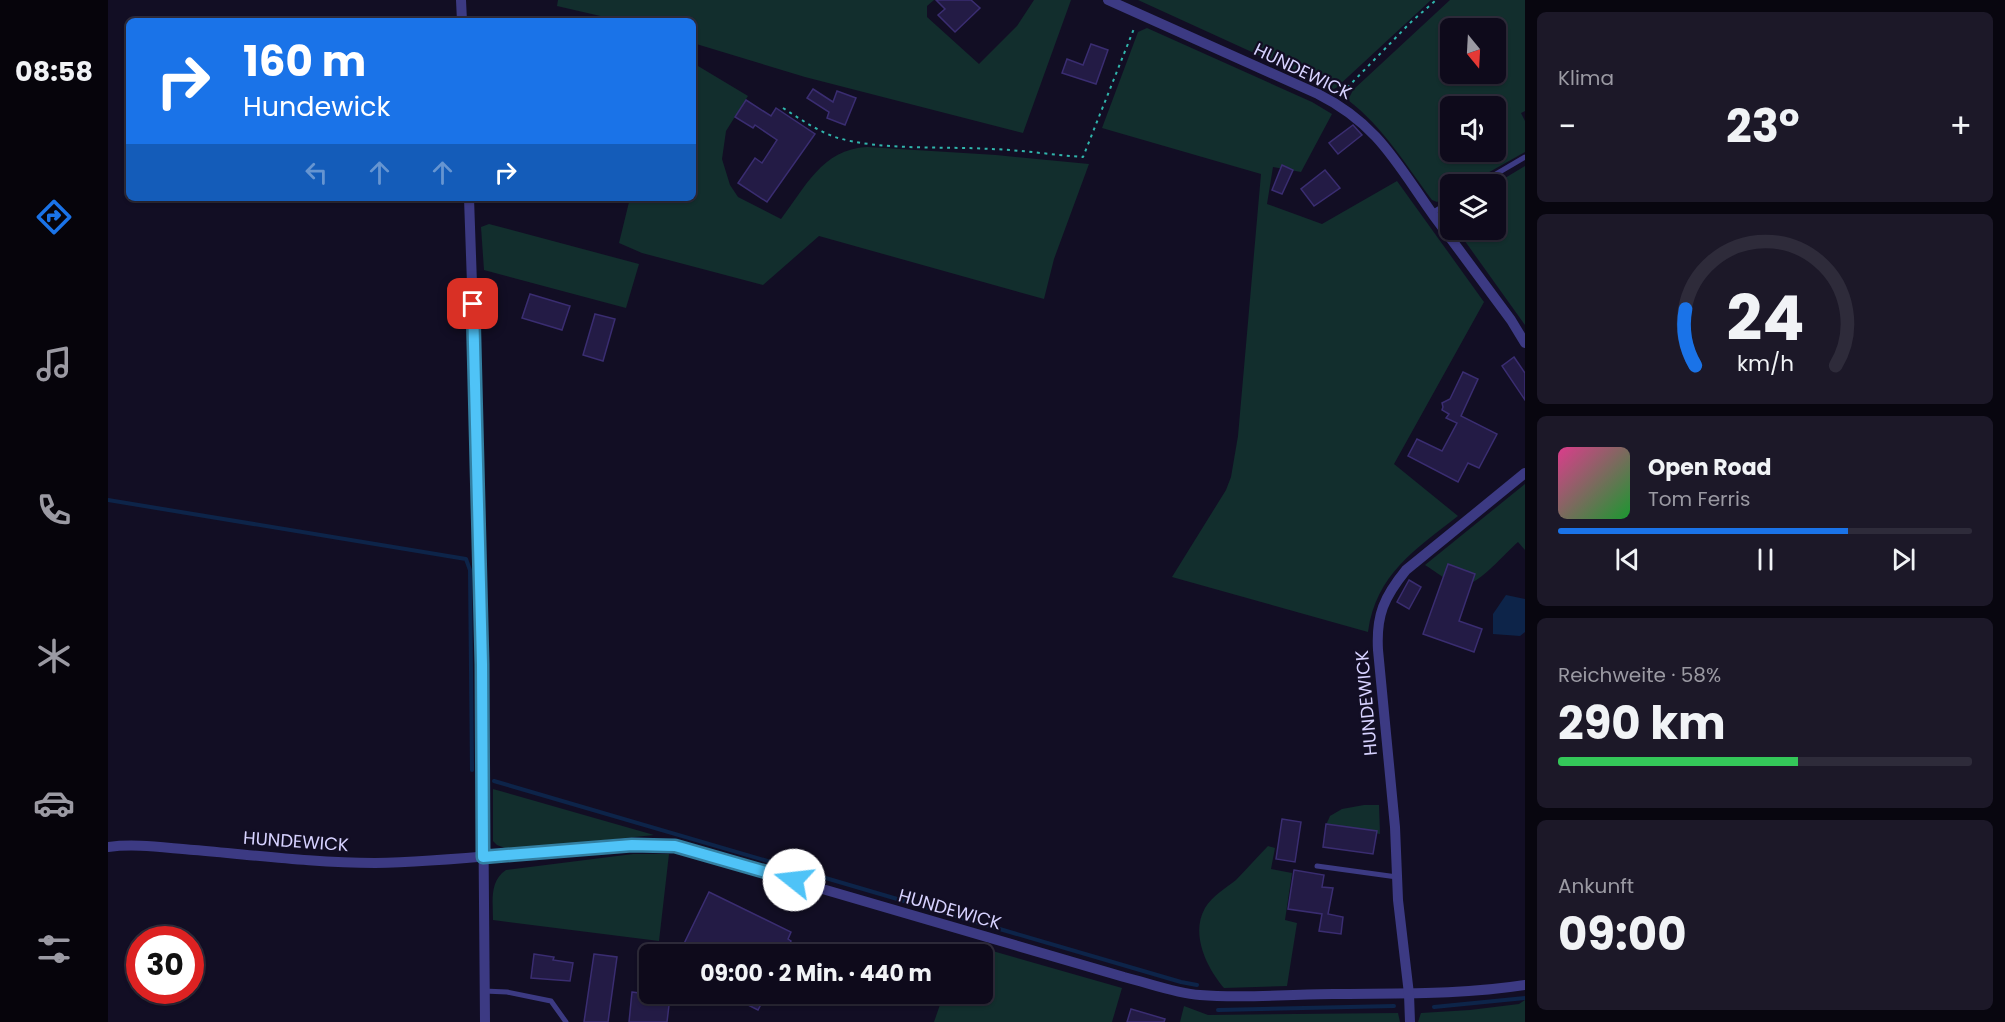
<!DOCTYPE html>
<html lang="de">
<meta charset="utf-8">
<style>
:root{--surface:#0e0a1b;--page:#1c1828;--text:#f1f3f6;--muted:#9b9aa3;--line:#2e2b3a;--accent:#1a73e8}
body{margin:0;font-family:Poppins,sans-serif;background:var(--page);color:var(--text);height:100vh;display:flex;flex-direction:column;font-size:22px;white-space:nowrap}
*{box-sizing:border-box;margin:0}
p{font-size:20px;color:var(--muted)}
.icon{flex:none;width:33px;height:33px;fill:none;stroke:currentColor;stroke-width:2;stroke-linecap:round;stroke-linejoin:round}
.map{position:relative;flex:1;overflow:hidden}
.panel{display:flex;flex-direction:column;gap:12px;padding:12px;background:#08060f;width:480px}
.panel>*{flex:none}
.banner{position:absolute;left:18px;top:18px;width:570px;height:183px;border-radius:9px;box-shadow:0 2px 4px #0004,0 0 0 2px var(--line);background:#1a73e8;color:#fff;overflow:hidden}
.needle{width:39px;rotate:162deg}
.controls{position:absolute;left:1332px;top:18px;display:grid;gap:12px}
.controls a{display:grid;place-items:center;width:66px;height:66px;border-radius:9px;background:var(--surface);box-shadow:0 2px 4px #0004,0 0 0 2px var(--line);font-size:30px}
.speed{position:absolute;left:18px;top:926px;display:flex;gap:12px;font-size:30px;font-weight:700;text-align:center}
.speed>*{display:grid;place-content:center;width:78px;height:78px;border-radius:50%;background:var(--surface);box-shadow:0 2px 4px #0004,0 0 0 2px var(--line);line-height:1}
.speed .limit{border:9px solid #d22;background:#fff;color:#111}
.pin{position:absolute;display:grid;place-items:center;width:51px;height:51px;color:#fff;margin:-26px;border-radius:12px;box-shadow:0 3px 9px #0006}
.me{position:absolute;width:66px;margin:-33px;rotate:286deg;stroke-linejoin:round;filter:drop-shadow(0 0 4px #0008)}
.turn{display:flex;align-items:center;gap:21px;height:126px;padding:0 18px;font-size:27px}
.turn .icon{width:78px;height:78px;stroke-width:2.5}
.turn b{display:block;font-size:42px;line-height:51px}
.lanes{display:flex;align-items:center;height:57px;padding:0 18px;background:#0003;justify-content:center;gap:30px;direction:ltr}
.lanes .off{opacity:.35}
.big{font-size:45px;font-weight:700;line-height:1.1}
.panel .widget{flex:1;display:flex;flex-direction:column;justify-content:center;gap:9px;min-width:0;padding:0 21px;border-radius:9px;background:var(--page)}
.panel .dial{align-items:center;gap:0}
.dial svg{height:156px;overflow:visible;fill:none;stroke:var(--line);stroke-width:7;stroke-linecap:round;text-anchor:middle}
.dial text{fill:var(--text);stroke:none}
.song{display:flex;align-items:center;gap:18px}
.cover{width:72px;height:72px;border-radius:9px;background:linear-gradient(135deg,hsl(330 70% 55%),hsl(130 70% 35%))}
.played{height:6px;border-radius:3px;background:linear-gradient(90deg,var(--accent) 70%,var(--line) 70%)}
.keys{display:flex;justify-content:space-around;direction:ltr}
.heat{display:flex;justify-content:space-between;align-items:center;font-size:33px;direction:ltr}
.charge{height:9px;border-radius:4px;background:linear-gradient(90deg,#34c759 58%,var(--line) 0)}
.trip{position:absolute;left:531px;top:944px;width:354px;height:60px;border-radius:9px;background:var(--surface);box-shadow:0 2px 4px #0004,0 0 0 2px var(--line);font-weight:700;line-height:60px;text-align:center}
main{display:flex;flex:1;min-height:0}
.tab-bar{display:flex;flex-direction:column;width:108px;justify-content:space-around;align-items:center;background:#06040b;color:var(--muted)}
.tab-bar .icon{width:42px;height:42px}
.tab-bar .selected{color:var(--accent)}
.tab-bar b{font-size:27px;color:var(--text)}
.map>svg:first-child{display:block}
.green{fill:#122e2d;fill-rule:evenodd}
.water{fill:#0d2449}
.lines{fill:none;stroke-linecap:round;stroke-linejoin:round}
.stream{stroke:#0d2449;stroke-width:4}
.building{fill:#231b45;stroke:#3a2d71;stroke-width:1.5}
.path{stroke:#30b5ac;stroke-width:2;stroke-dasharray:3 4.5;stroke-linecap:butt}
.service{stroke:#3c3a83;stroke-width:5}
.minor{stroke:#3c3a83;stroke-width:10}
.route-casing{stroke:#337fa1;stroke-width:15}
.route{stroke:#4fc3f7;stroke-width:10}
.labels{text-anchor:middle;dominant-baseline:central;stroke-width:4.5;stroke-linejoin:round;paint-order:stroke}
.street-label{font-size:18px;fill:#d7d2ff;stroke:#120e24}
</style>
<main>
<nav class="tab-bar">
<b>08:58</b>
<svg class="icon selected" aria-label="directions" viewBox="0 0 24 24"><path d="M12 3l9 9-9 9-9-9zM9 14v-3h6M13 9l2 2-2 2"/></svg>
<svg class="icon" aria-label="music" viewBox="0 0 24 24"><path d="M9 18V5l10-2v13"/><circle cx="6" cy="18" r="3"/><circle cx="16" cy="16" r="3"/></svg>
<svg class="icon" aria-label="phone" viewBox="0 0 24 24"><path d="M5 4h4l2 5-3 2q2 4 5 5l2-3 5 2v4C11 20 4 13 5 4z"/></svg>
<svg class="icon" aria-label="climate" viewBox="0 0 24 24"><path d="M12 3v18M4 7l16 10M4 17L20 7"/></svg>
<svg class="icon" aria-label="car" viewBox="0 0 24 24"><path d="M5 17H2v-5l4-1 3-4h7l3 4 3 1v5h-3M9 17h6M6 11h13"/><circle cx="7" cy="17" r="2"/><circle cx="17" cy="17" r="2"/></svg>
<svg class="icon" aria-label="filters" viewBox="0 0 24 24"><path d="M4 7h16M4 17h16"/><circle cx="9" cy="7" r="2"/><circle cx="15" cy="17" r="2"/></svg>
</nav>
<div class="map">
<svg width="1417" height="1022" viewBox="0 0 1417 1022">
<rect width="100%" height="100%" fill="#120e24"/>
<g class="green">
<path d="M 450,0 L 826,0 L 819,6 L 819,17 L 871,64 L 909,26 L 926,0 L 963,0 L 915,133 L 697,77 L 585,43 L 585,21 L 514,21 L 449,6 Z"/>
<path d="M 1030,0 L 1323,0 L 1228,88 L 1222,90 L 1218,86 Z"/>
<path d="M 1342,0 L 1417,0 L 1417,111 L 1413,113 L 1417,121 L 1417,152 L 1360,184 L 1342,184 L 1342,194 L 1329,202 L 1324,200 C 1298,165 1275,127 1240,100 L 1245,90 ZM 1342,28 L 1388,28 L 1388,74 L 1342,74 ZM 1342,106 L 1388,106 L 1388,152 L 1342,152 Z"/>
<path d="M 1039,28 L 1204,102 L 1224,114 L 1193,172 L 1165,167 L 1159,204 L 1214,224 L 1289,181 L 1376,302 L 1286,464 L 1350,516 C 1307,550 1268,574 1260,632 L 1064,577 L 1118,490 L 1123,477 L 1130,436 L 1153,174 L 994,128 L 1030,32 Z"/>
<path d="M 585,63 L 640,96 L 618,131 L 614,159 L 622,185 L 630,197 L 673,219 C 697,188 714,149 759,147 L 888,155 L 981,164 L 946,259 L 936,299 L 711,236 L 655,285 L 534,253 L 511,243 L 522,198 L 585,198 Z"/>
<path d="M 1417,166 L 1417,325 L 1349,230 L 1388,230 L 1387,184 Z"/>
<path d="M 381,224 L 531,264 L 518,308 L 376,270 L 373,227 Z"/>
<path d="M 1417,484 L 1417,550 L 1410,542 C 1397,553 1370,586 1355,585 C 1342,584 1327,571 1317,565 Z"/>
<path d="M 385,789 L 546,835 L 402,850 L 389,845 L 385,841 Z"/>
<path d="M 1256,805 L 1271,805 L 1272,834 L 1218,825 L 1222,816 L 1234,809 Z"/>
<path d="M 1160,846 L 1167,848 L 1163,869 L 1184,873 L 1177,920 L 1189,923 L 1179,986 L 1116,988 C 1099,968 1082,934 1097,908 C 1104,896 1118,888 1128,880 C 1139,869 1149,857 1160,846 Z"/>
<path d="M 525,854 L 561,854 L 551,941 L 385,920 C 385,902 381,881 398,870 Z"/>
<path d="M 853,942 L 1014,988 L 1004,1022 L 826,1022 L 836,993 L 874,993 L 874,954 L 849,954 Z"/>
<path d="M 1417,1000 L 1417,1022 L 1310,1022 L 1313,1013 L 1362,1010 L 1411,1004 Z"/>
<path d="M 1076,1006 L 1100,1015 L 1290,1013 L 1292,1022 L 1072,1022 Z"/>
</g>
<path class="water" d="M 1398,595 L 1417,599 L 1417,632 L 1412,636 L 1385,634 L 1385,614 Z"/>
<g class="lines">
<g class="stream">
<path d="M 0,500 L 358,559 L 362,570 L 364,770"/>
<path d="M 386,781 L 1073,982 L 1089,985"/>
<path d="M 1326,1007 L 1417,998"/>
<path d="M 1110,1010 L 1286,1006"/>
</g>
</g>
<g class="building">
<path d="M 828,0 L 863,0 L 872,8 L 847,32 L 830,15 L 837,9 Z"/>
<path d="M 983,44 L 1000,50 L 988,84 L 954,73 L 959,59 L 975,65 Z"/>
<path d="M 705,89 L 725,102 L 729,91 L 748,98 L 737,125 L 719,118 L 721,112 L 699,98 Z"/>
<path d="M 638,100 L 663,116 L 668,108 L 707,134 L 659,202 L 630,183 L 647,158 L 654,163 L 669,140 L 647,125 L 645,128 L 627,117 Z"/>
<path d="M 1245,125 L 1254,135 L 1230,154 L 1221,143 Z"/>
<path d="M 1174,165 L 1185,170 L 1174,194 L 1164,190 Z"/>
<path d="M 1217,170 L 1232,188 L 1206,206 L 1193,189 Z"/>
<path d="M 422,294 L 462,306 L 454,330 L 414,318 Z"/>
<path d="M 487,314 L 507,319 L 495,361 L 475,355 Z"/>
<path d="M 1406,357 L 1417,373 L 1417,400 L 1394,366 Z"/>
<path d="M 1355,372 L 1370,379 L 1353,416 L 1389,434 L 1371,468 L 1360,463 L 1350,482 L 1300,456 L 1309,439 L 1334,451 L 1349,423 L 1338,418 L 1341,414 L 1334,410 L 1335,407 L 1334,403 L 1342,399 Z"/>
<path d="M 1340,564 L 1367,574 L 1351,621 L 1374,629 L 1366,652 L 1315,634 Z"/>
<path d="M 1301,580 L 1313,587 L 1301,609 L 1289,602 Z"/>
<path d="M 1174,819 L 1193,822 L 1187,862 L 1168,859 Z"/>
<path d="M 1218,824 L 1269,831 L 1265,854 L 1215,847 Z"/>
<path d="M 1186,870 L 1216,875 L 1214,887 L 1225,888 L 1220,914 L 1235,917 L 1233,934 L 1211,931 L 1214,914 L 1180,909 Z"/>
<path d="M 601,892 L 683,932 L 680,939 L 683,941 L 679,950 L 666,944 L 661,954 L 653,954 L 635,945 L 631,954 L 571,954 Z"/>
<path d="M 426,954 L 446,957 L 445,960 L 465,963 L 462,981 L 423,978 Z"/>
<path d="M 486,954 L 509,957 L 500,1022 L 476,1022 Z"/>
<path d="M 524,992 L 562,997 L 559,1022 L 521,1022 Z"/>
<path d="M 616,993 L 659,993 L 650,1010 Z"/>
<path d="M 1023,1009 L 1057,1019 L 1056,1022 L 1019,1022 Z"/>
</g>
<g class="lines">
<g class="path">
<path d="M 1234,93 L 1302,23 L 1328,0"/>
<path d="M 675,108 C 692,119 708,130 727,137 C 771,151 837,146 883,149 C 914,150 945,155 975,157 L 1027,26"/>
</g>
<g class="service">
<path d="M 1371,184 L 1417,157"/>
<path d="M 1324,213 L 1342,202"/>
<path d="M 1209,866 L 1289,877"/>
<path d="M 376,991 L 399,992 L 443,1001 L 458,1022"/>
</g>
<g class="minor">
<path d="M 353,0 L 354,21"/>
<path d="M 1000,0 L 1210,94 C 1270,124 1289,164 1326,216 C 1352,251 1377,285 1403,320 L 1417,343"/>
<path d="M 361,198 L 367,370 L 374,664 L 377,1022"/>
<path d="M 0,847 C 28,843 58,848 86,850 C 146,855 207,863 267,863 C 367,862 467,842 567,846 L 1016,977 C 1041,983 1066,993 1092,995 C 1136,999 1181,994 1225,994 C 1289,993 1353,995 1417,985"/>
<path d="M 1302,1022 L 1301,994 L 1290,900 L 1287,827 L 1270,650 C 1268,615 1276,597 1298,570 L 1417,473"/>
</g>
</g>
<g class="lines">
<g class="route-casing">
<path id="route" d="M 365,304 L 374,664 L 375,857 L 524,845 L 567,846 L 686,880"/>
</g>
<use href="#route" class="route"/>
</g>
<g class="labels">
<g class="street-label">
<text transform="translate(1195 71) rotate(26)">HUNDEWICK</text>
<text transform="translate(1258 703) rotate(-95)">HUNDEWICK</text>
<text transform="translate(188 841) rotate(4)">HUNDEWICK</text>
<text transform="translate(842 909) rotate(16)">HUNDEWICK</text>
</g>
</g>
</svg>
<div class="controls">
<a><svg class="needle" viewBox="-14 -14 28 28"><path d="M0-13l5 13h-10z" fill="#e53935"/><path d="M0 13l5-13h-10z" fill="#9b9aa3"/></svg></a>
<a><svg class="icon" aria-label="sound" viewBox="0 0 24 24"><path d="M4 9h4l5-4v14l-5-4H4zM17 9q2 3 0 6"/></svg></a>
<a><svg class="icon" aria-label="layers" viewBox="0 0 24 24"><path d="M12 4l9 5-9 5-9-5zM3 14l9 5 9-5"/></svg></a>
</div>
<div class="speed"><div class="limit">30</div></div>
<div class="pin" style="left:365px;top:304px;background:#d93025"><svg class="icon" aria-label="arrive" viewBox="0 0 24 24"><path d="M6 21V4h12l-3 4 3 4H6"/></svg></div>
<svg class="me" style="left:686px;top:880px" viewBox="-20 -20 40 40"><circle r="19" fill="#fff"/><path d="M0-13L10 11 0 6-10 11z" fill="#4fc3f7"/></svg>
<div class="trip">09:00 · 2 Min. · 440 m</div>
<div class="banner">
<div class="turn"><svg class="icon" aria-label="right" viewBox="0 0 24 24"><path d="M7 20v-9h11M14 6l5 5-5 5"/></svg><div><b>160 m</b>Hundewick</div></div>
<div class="lanes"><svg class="icon off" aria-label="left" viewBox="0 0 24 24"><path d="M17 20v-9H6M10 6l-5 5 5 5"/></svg><svg class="icon off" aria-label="ahead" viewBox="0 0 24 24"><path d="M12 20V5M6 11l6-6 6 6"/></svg><svg class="icon off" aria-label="ahead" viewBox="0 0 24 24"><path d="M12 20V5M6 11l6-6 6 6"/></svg><svg class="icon" aria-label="right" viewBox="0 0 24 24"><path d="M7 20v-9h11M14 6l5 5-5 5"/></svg></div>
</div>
</div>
<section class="panel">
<div class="widget"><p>Klima</p>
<div class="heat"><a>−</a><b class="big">23°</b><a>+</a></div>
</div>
<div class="widget dial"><svg viewBox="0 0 100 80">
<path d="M14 69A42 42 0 1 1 86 69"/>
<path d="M14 69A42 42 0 0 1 9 40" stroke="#1a73e8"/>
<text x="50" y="56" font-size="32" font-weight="700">24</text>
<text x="50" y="72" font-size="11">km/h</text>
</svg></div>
<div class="widget">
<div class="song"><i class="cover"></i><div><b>Open Road</b><p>Tom Ferris</p></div></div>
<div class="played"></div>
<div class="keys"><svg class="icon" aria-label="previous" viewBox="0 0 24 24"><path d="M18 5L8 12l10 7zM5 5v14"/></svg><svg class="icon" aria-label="pause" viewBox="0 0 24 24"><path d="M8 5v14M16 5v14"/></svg><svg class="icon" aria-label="next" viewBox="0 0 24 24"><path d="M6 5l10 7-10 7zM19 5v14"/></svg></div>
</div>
<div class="widget"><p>Reichweite · 58%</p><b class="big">290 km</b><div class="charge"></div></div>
<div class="widget"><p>Ankunft</p><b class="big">09:00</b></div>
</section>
</main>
